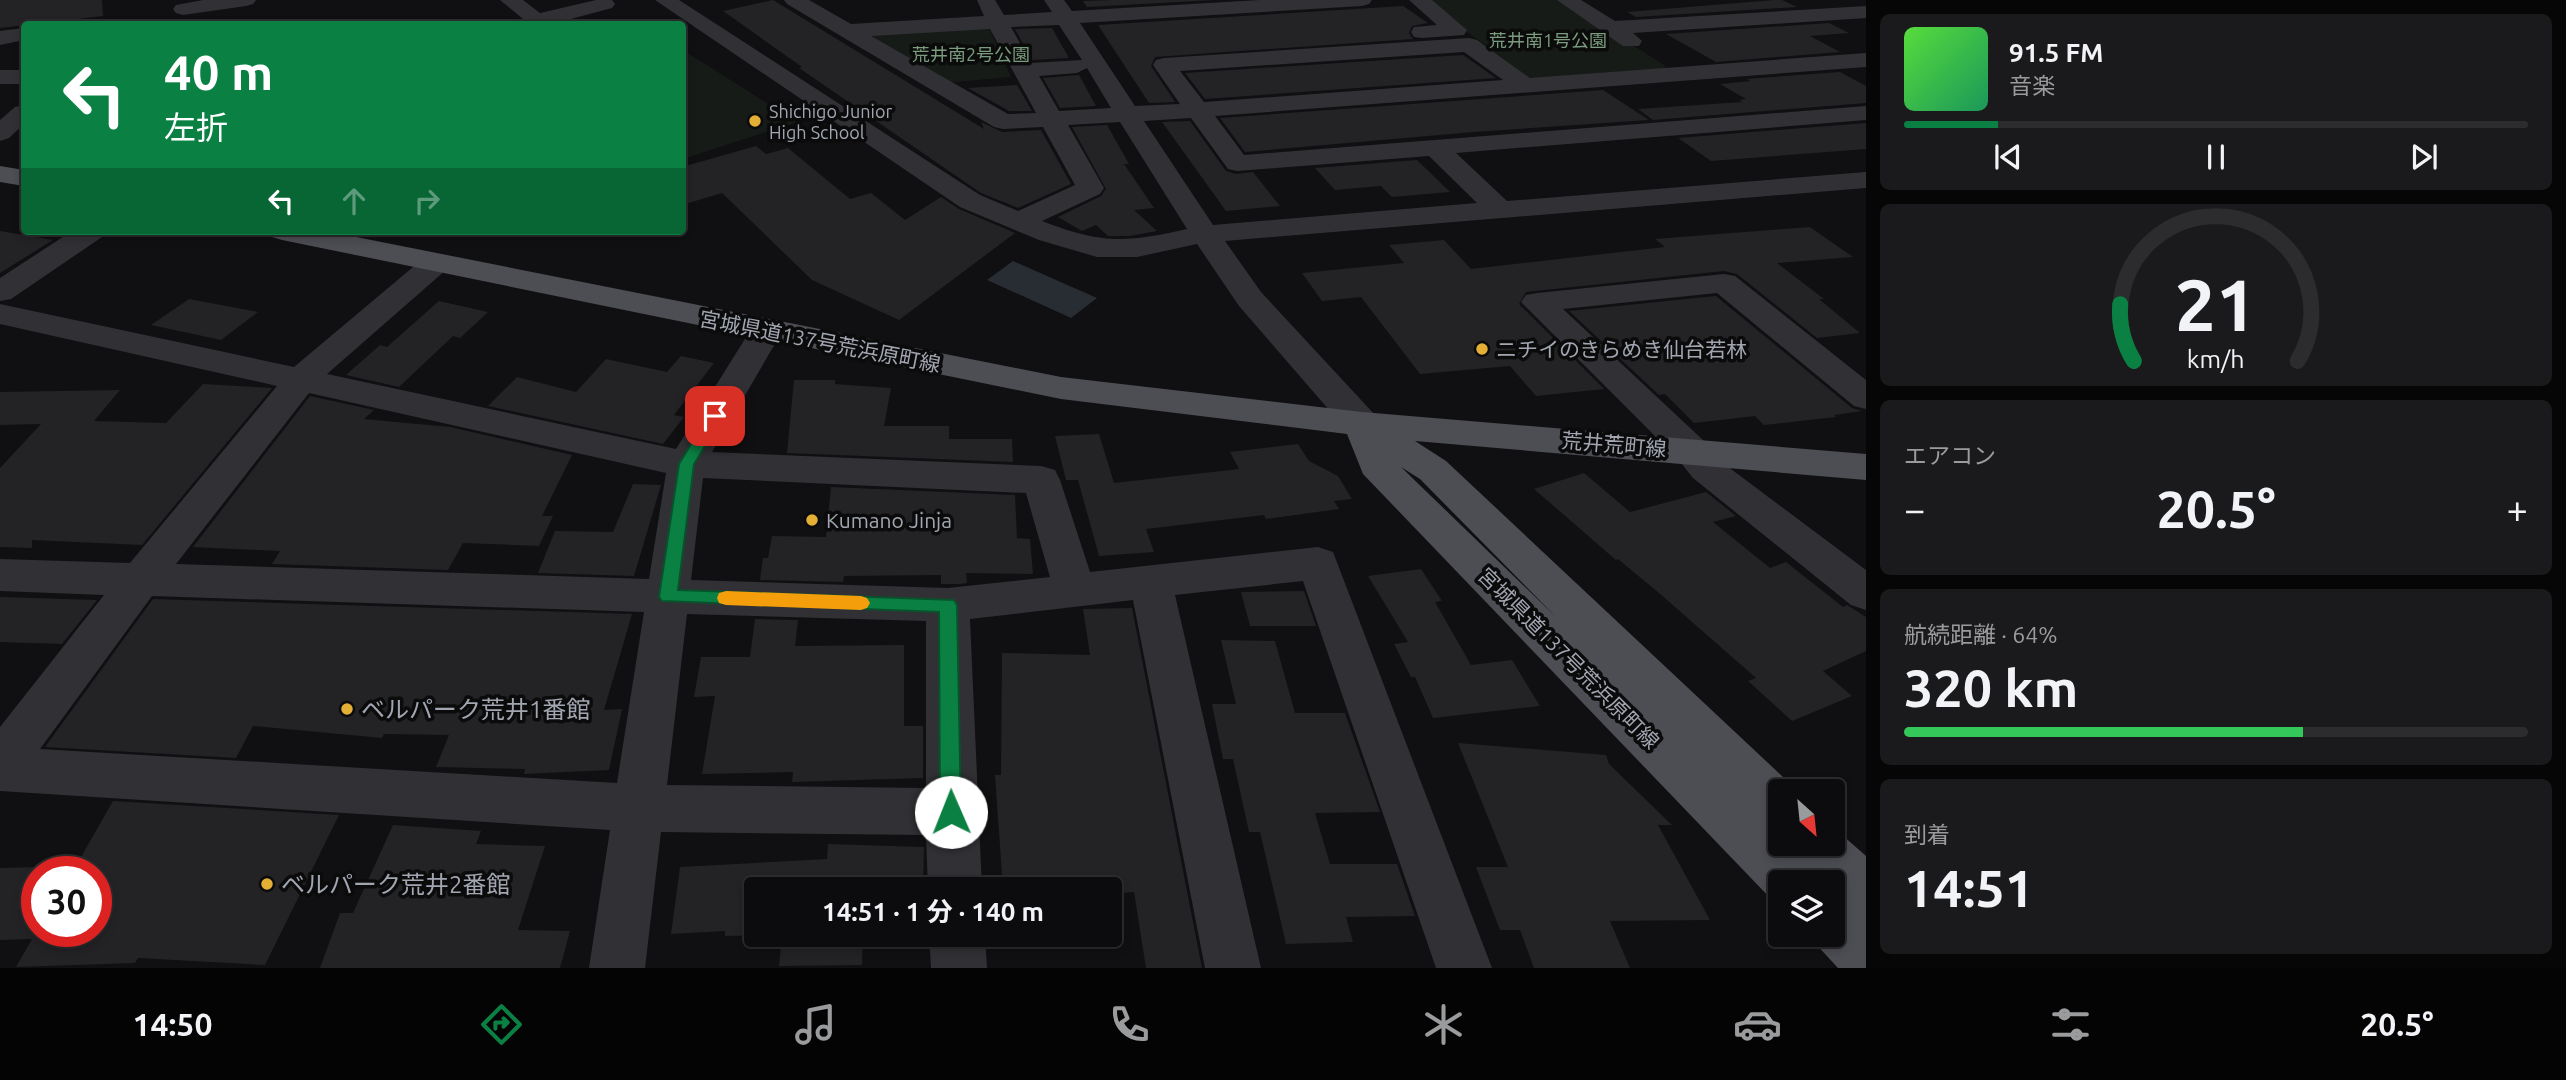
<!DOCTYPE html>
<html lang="ja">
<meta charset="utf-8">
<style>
:root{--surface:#0c0b0d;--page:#1a191b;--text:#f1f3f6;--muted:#9a9b9d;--line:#2c2b2e;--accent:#0b8043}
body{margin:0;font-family:Ubuntu,"Noto Sans JP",sans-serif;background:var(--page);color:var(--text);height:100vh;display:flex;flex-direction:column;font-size:26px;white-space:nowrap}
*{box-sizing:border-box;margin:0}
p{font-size:23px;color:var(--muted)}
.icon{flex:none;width:38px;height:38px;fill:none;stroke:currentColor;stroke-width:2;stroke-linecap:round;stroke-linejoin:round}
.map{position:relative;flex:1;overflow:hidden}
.drawer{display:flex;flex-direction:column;gap:14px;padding:14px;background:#070607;width:700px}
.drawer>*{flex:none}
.banner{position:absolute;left:21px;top:21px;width:665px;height:214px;border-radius:7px;box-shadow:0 4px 10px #0003,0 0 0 2px var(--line);background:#0b8043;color:#fff;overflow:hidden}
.needle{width:46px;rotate:153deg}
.fabs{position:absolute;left:1768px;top:779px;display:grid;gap:14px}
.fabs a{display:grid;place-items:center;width:77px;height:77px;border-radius:7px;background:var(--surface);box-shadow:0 4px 10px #0003,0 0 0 2px var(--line);font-size:35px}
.speed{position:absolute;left:21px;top:856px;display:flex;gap:14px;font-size:35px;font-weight:700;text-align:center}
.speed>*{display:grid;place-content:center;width:91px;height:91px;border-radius:50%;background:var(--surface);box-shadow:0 4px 10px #0003,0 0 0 2px var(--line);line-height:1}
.speed .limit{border:10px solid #d22;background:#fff;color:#111}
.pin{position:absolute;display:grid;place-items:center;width:60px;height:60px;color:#fff;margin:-30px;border-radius:14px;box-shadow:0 4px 10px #0006}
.me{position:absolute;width:77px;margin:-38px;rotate:359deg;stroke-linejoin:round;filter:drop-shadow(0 0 5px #0008)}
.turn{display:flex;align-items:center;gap:24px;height:147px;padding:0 28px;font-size:32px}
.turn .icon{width:91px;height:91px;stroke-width:2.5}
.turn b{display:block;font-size:49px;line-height:60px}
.lanes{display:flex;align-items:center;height:66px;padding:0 28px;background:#0003;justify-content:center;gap:35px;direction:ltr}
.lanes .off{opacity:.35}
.big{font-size:52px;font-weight:700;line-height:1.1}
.drawer .widget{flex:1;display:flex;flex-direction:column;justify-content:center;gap:10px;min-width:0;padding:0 24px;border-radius:10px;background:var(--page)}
.drawer .dial{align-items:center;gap:0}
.dial svg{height:182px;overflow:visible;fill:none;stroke:var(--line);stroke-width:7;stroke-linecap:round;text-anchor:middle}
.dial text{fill:var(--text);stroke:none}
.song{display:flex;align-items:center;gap:21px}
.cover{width:84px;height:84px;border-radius:10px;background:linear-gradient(135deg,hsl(110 70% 55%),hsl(150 70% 35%))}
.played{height:7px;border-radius:4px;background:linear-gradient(90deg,var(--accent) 15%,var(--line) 15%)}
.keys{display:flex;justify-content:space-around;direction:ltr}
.heat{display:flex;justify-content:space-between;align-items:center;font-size:38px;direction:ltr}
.charge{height:10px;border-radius:5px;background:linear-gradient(90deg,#34c759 64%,var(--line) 0)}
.trip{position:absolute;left:744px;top:877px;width:378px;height:70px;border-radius:7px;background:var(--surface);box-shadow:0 4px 10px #0003,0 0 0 2px var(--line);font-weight:700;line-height:70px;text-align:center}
.menu{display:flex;height:112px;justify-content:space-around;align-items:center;background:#050405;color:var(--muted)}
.menu .icon{width:49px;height:49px}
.menu .current{color:var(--accent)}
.menu b{font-size:32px;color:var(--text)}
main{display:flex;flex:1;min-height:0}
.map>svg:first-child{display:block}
.green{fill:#161b17}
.water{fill:#272d33}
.building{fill:#232225}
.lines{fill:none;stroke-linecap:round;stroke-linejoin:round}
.minor{fill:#313135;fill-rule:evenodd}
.major{fill:#4d4e54;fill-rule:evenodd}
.route{fill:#0b8043;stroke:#07532c;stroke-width:2}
.slow{fill:#f59e0b}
.poi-dot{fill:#e3b035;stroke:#0b0b0c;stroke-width:2.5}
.labels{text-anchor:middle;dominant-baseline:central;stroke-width:7;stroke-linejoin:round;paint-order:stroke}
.far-park-label{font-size:18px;fill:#7a9b7d;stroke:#0b0b0c}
.far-poi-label{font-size:18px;fill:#a2a6b1;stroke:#0b0b0c;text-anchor:start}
.street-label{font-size:21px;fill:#a2a6b1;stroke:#0b0b0c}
.poi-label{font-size:21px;fill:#a2a6b1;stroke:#0b0b0c;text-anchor:start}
.near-poi-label{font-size:24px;fill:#a2a6b1;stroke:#0b0b0c;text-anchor:start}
</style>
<main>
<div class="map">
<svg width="1866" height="968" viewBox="0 0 1866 968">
<rect width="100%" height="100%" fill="#100f11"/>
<g class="green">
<path d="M 1433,0 L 1560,0 L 1666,66 L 1660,72 L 1542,81 L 1528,77 L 1430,4 Z"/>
<path d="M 979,27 L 990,30 L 1011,77 L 946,83 L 867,34 Z"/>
<path d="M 682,50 L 683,50 L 797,122 L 683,159 Z"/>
</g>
<path class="water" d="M 1013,261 L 1097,298 L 1071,318 L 987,280 Z"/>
<g class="building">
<path d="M 0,0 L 102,0 L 103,16 L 0,28 Z"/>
<path d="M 773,0 L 984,129 L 981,122 L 1002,132 L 1041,130 L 1071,184 L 1018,208 L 981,193 L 799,68 L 802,67 L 723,11 Z"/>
<path d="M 1111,0 L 1215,0 L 1087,7 L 1083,1 Z"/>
<path d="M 1774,0 L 1782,0 L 1797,7 L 1636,17 L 1627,12 Z"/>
<path d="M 1403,6 L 1428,23 L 1412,26 L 1409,33 L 1413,39 L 1155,57 L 1151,66 L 1175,102 L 1149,103 L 1098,25 Z"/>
<path d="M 1829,23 L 1849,33 L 1810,36 L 1840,52 L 1716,62 L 1666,34 Z"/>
<path d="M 1052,28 L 1069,58 L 1032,60 L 1015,29 Z"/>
<path d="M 1463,55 L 1496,78 L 1205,99 L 1185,73 Z"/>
<path d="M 1840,72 L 1866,86 L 1866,103 L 1653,120 L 1638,109 L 1743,102 L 1739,100 L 1746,99 L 1720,84 L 1751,81 L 1746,79 Z"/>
<path d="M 1079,75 L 1096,106 L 1060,108 L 1043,78 Z"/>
<path d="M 1017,85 L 1032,111 L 1009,111 L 968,88 Z"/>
<path d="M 1603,90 L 1649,120 L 1474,132 L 1245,152 L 1220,118 Z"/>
<path d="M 1190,121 L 1226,171 L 1236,174 L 1253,172 L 1280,206 L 1226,211 L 1162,122 Z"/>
<path d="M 1866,123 L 1866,149 L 1711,161 L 1678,138 Z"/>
<path d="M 1107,125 L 1129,164 L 1124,164 L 1154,208 L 1134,210 L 1157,231 L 1130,236 L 1108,236 L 1096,225 L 1082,231 L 1058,217 L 1101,196 L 1106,189 L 1072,127 Z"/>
<path d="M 756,146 L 766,154 L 788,148 L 850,199 L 871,193 L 905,220 L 941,197 L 959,209 L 1015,233 L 899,320 L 812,280 L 722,193 L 682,205 L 682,167 Z"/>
<path d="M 1417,160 L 1450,192 L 1392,197 L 1381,186 L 1335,190 L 1315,168 Z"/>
<path d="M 1810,227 L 1853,257 L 1777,263 L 1824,299 L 1819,299 L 1860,333 L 1817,338 L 1737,274 L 1724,271 L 1526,292 L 1519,304 L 1604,389 L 1536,396 L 1510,366 L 1420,374 L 1361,297 L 1322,301 L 1302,273 L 1404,263 L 1389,245 L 1444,240 L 1471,269 L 1665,247 L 1655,239 Z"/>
<path d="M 0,231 L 53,240 L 0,273 Z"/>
<path d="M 1716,296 L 1852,408 L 1862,411 L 1834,415 L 1836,417 L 1764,425 L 1755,416 L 1694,423 L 1665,394 L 1659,395 L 1569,311 Z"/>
<path d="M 189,299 L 258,312 L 221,340 L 151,325 Z"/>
<path d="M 439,301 L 488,312 L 460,338 L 453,336 L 399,387 L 346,375 L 380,345 L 387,347 Z"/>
<path d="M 681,356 L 714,363 L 674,415 L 684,417 L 663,444 L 488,406 L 517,377 L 576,392 L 606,359 L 667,372 Z"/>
<path d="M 794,380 L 835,380 L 835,384 L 891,388 L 884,426 L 949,426 L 949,439 L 1012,439 L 1013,462 L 787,453 Z"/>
<path d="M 203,384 L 272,388 L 142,545 L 32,540 L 32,548 L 0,547 L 0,468 L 41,424 L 0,425 L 0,392 L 120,390 L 94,421 L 166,423 Z"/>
<path d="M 310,396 L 374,410 L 364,419 L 450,427 L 572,455 L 542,516 L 553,516 L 539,546 L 463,543 L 448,570 L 272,564 L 280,551 L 193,547 Z"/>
<path d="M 1099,434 L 1114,483 L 1239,469 L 1230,452 L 1298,444 L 1309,461 L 1338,476 L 1352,499 L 1334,501 L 1339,509 L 1266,519 L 1264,515 L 1146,529 L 1154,552 L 1099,556 L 1078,480 L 1066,480 L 1055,436 Z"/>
<path d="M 1584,473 L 1630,512 L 1706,492 L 1736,516 L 1713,522 L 1770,568 L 1786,562 L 1843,607 L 1847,605 L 1866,617 L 1866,651 L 1823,671 L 1852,696 L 1792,721 L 1748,681 L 1756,678 L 1659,593 L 1618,559 L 1616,560 L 1534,489 Z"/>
<path d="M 633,484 L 661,485 L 634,576 L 538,573 L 555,531 L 613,532 Z"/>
<path d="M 831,487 L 1015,495 L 1017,538 L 1030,539 L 1033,574 L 966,573 L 967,583 L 960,584 L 941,584 L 941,575 L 844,576 L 843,582 L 760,580 L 763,558 L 768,558 L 772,536 L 826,537 Z"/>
<path d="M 1421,569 L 1442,601 L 1435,602 L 1471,665 L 1512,660 L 1540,706 L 1433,718 L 1415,677 L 1411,677 L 1394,644 L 1408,642 L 1368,576 Z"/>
<path d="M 1304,591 L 1316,626 L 1250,626 L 1241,592 Z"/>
<path d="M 0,597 L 97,600 L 62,644 L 0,642 Z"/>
<path d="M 153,599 L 632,614 L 604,710 L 622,709 L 609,770 L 524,774 L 525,769 L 436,767 L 449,735 L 384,734 L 382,738 L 253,726 L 236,758 L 45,747 Z"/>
<path d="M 1132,608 L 1193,922 L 1202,968 L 1146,968 L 1134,892 L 1122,893 L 1122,889 L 1003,889 L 995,775 L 1001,775 L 1002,653 L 1090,655 L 1083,609 Z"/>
<path d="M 755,619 L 798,620 L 795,646 L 904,645 L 904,726 L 923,726 L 923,778 L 792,782 L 793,772 L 702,774 L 715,696 L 694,697 L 701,657 L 750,657 Z"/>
<path d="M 1221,640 L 1275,641 L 1295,713 L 1345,713 L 1380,812 L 1315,813 L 1330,864 L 1397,864 L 1415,916 L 1346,917 L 1353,942 L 1286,944 L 1260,832 L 1249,832 L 1233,759 L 1223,759 L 1212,704 L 1236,704 Z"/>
<path d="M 1458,743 L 1606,755 L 1609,764 L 1672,825 L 1658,825 L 1710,920 L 1610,921 L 1630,968 L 1534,968 L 1520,930 L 1500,930 L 1476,867 L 1508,867 Z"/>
<path d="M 113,801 L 339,815 L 265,965 L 138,958 L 135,963 L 16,967 L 32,939 L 0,940 L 0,868 L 37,867 L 37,932 L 96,931 L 96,870 L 73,871 Z"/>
<path d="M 393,825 L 481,831 L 476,844 L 545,846 L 518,930 L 570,931 L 560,968 L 320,968 L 340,913 L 353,913 Z"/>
<path d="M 828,844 L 924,847 L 923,889 L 756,889 L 756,934 L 863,934 L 862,965 L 779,966 L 782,935 L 725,936 L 725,931 L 671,934 L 680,867 L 827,859 Z"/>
</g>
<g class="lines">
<g class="minor">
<path d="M 203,0 L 256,0 L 253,4 L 246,6 L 183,15 L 176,13 L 173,9 L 176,5 Z"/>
<path d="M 500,0 L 523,0 L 540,13 L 596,0 L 612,0 L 615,4 L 612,8 L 552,24 L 529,24 Z"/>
<path d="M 655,0 L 679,0 L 980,195 L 1018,211 L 1075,185 L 1043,127 L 1003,129 L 994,127 L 787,4 L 784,0 L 809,0 L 851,24 L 984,16 L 977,0 L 995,0 L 1004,15 L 1052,12 L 1044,0 L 1064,0 L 1072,11 L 1260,0 L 1372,0 L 1369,4 L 1362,6 L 1080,23 L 1135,106 L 1180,104 L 1153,65 L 1156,60 L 1164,58 L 1469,38 L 1477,40 L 1530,78 L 1866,53 L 1866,67 L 1215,116 L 1244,155 L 1866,106 L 1866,120 L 1456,153 L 1507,201 L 1866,172 L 1866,188 L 1225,241 L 1261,292 L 1375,415 L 1380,424 L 1375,433 L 1362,436 L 1349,433 L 1239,306 L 1197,244 L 1137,257 L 1097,257 L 1039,240 L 960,207 ZM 1059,25 L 1082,60 L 1031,63 L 1011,27 ZM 990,29 L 1036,113 L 1008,114 L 871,36 ZM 1464,52 L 1503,80 L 1204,102 L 1180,71 ZM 1087,68 L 1111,108 L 1059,111 L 1039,76 L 1077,73 ZM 1191,118 L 1228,169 L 1237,171 L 1429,156 L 1477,203 L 1213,225 L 1144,121 ZM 1120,122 L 1187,229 C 1126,243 1101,244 1042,221 L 1100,194 L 1104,188 L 1068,125 Z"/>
<path d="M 1409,0 L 1432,0 L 1467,30 L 1464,35 L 1422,38 L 1414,37 L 1411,32 L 1414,27 L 1437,25 Z"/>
<path d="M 1557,0 L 1581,0 L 1615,21 L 1866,6 L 1866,18 L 1633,33 L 1642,41 L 1639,46 L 1623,46 Z"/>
<path d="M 24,28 L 24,40 L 0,45 L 0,31 Z"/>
<rect x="0" y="70" width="24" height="14"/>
<path d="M 24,105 L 24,124 L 9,138 L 0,141 L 0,120 L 15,107 Z"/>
<path d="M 72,231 L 106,231 L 102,237 L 11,299 L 0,301 L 0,278 Z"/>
<path d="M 436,254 L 447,257 L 451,263 L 447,269 L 327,374 L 676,449 L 755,323 L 767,320 L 779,323 L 783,330 L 712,452 L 1041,466 L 1055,470 L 1060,480 L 1090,572 L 1318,547 L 1333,552 L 1492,968 L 1436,968 L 1303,581 L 1175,595 L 1261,968 L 1205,968 L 1133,600 L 970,619 L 982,889 L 928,889 L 926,835 L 661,832 L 645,968 L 589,968 L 610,830 L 0,791 L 0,727 L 104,595 L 0,591 L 0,559 L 130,563 L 277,386 L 0,324 L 0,304 L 294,367 L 425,257 ZM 309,393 L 666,473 L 649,579 L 176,564 ZM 703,478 L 1026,493 L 1050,577 L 948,588 L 691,580 ZM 152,596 L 644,612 L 617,783 L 40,749 ZM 687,614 L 926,621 L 926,788 L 667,785 Z"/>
<path d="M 1724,274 L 1735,276 L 1866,380 L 1866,409 L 1854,406 L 1717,293 L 1563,309 L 1704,441 L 1719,460 L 1866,570 L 1866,610 L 1851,605 L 1693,478 L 1678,459 L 1521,302 L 1526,295 L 1537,293 Z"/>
<path d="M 929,934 L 985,934 L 987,968 L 931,968 Z"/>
</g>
<g class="major">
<path d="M 0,166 L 24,170 L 24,186 L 0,182 Z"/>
<path d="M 268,231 L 326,231 L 1061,377 L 1362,412 L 1866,454 L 1866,480 L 1415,441 L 1446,461 L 1798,791 L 1780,791 L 1780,831 L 1777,830 L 1780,833 L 1780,844 L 1832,844 L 1832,826 L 1866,856 L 1866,968 L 1838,968 L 1813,941 L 1810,934 L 1832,934 L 1832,882 L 1780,882 L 1780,903 L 1773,901 L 1363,474 L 1347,434 L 1061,399 L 282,240 L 272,237 ZM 1401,467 L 1420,479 L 1556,617 Z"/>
</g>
</g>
<path class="route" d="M 715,411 L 723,416 L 694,464 L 678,590 L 954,600 L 957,605 L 961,812 L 958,819 L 951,822 L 943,819 L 940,812 L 939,612 L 662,601 L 659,597 L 679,464 L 710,413 Z"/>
<path class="slow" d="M 726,591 L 861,596 L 867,598 L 870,603 L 867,608 L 861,610 L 726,605 L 719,603 L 717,598 L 719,593 Z"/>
<g class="poi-dot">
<circle cx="755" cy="121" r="7"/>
<circle cx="1482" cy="349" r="7"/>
<circle cx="812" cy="520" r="7"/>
<circle cx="347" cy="709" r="7"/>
<circle cx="267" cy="884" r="7"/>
</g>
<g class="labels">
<g class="far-park-label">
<text x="1548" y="40">荒井南1号公園</text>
<text x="971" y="54">荒井南2号公園</text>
</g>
<g class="far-poi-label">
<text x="769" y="111">Shichigo Junior<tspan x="769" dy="21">High School</tspan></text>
</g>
<g class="street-label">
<text transform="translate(820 341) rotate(11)">宮城県道137号荒浜原町線</text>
<text transform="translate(1614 444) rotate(5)">荒井荒町線</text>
<text transform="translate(1569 658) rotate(45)">宮城県道137号荒浜原町線</text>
</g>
<g class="poi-label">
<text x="1496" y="349">ニチイのきらめき仙台若林</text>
<text x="826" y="520">Kumano Jinja</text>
</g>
<g class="near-poi-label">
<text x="361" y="709">ベルパーク荒井1番館</text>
<text x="281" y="884">ベルパーク荒井2番館</text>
</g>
</g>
</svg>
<div class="fabs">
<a><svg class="needle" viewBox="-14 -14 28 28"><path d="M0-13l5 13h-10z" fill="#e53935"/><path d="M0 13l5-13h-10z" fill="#9a9b9d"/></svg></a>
<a><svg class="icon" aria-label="layers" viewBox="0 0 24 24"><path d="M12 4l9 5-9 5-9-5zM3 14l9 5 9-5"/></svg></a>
</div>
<div class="speed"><div class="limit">30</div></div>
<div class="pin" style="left:715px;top:416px;background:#d93025"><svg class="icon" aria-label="arrive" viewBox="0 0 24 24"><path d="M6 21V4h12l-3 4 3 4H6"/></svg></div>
<svg class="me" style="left:951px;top:812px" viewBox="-20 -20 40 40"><circle r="19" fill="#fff"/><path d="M0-13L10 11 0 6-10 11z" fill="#0b8043"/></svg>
<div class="trip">14:51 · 1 分 · 140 m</div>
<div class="banner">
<div class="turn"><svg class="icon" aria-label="left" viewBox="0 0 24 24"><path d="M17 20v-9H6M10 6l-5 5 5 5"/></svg><div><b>40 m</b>左折</div></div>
<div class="lanes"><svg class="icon" aria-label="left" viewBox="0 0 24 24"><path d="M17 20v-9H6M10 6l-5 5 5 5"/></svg><svg class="icon off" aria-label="ahead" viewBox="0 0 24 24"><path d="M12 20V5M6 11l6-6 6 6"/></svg><svg class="icon off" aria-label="right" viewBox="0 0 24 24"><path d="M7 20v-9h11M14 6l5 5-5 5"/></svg></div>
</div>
</div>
<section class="drawer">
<div class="widget">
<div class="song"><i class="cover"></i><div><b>91.5 FM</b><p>音楽</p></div></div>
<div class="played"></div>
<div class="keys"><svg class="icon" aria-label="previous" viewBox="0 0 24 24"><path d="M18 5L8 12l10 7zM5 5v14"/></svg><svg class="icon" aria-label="pause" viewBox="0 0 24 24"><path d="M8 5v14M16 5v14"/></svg><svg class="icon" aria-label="next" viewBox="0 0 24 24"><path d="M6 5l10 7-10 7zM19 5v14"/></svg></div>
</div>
<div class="widget dial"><svg viewBox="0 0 100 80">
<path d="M14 69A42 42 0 1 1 86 69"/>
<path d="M14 69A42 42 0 0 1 8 44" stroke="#0b8043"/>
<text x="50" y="56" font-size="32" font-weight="700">21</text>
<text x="50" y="72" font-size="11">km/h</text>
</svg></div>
<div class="widget"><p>エアコン</p>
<div class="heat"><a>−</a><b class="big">20.5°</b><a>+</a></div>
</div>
<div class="widget"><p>航続距離 · 64%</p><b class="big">320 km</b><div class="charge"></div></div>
<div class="widget"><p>到着</p><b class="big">14:51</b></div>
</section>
</main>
<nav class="menu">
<b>14:50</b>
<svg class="icon current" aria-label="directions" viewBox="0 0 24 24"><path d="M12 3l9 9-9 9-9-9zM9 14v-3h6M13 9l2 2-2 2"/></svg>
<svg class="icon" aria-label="music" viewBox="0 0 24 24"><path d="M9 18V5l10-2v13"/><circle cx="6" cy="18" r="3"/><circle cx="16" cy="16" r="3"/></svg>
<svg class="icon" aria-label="phone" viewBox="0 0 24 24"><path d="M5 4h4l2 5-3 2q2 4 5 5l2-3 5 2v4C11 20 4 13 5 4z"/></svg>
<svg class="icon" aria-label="climate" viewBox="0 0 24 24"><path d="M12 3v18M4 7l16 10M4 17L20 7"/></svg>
<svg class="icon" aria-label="car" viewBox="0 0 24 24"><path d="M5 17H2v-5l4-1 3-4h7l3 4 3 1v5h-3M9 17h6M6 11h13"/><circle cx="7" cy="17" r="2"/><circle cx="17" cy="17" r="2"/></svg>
<svg class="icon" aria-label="filters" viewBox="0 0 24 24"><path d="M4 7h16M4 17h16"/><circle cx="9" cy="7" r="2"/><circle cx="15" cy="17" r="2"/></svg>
<b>20.5°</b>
</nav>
